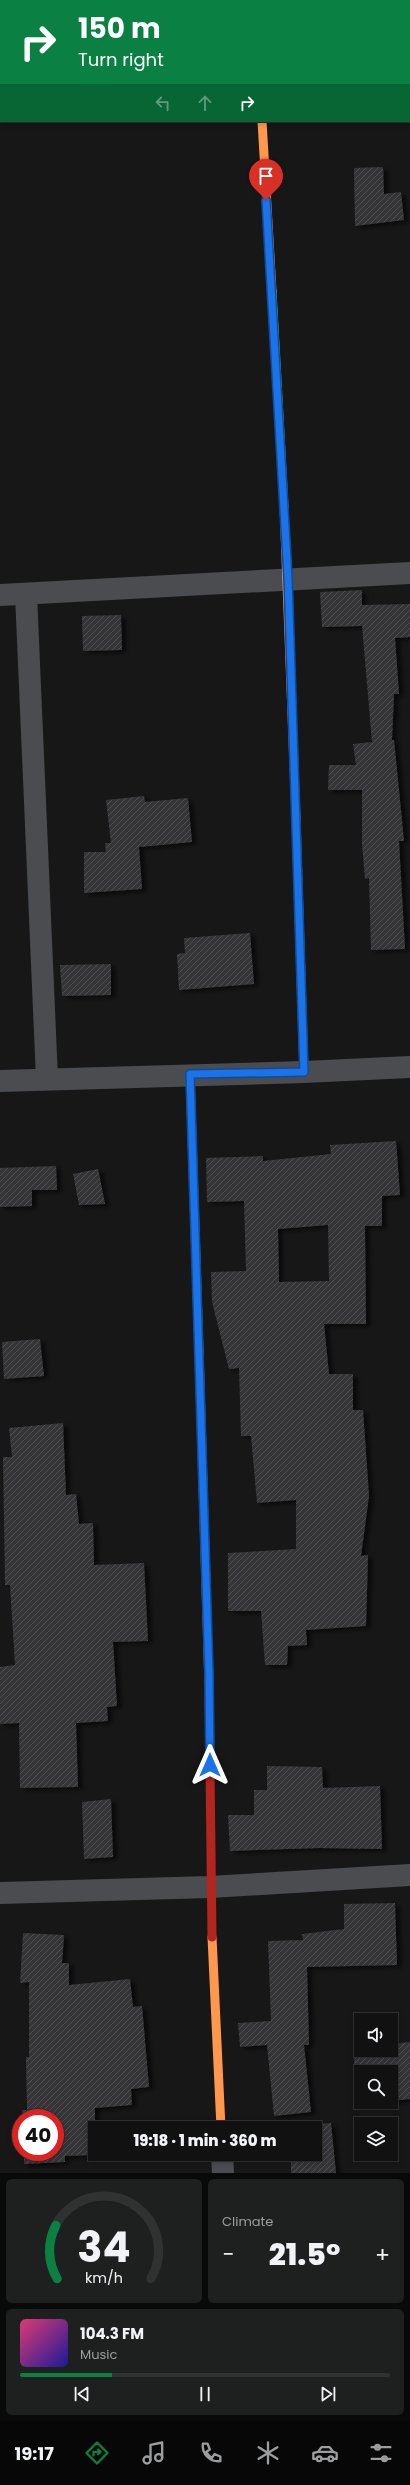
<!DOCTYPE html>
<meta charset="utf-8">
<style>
:root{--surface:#111;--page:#1e1f1f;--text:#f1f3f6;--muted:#9c9d9f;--line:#303131;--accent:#0b8043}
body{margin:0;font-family:Poppins,sans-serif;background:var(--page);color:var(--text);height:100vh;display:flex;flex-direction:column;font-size:15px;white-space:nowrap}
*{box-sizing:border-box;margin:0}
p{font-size:13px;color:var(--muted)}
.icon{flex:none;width:22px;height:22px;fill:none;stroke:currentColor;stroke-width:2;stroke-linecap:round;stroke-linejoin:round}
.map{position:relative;height:2173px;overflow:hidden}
.panel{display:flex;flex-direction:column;gap:6px;padding:6px;background:#090909;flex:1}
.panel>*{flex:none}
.hud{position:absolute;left:0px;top:0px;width:410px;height:122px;box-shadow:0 2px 6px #0003,0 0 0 1px var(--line);background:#0b8043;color:#fff;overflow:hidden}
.buttons{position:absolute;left:354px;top:2013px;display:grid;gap:8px}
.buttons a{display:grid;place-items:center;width:44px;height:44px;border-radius:0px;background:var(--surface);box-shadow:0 2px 6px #0003,0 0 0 1px var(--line);font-size:20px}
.speed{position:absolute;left:12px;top:2109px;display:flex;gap:8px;font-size:20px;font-weight:700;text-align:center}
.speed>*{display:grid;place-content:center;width:52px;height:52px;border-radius:50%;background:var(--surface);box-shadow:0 2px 6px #0003,0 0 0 1px var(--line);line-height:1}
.speed .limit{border:6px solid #d22;background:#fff;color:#111}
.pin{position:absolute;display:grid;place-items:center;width:34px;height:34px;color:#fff;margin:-41px -17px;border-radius:50% 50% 50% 0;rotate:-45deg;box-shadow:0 0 4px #0007}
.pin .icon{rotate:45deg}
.me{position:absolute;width:44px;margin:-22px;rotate:0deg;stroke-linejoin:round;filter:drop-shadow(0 0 3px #0008)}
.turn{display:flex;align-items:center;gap:14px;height:84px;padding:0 12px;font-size:18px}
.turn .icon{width:52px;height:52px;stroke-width:2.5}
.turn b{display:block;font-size:28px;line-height:34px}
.lanes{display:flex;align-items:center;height:38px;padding:0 12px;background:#0003;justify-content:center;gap:20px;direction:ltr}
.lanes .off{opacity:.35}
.big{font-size:30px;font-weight:800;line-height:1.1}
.panel .card{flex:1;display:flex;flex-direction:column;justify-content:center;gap:6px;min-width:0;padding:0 14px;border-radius:6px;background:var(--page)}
.panel .dial{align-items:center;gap:0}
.dial svg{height:104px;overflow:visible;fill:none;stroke:var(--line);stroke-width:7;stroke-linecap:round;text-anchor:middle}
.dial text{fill:var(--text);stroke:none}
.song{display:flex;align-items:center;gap:12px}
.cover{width:48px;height:48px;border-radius:6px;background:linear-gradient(135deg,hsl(340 70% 55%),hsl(240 70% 35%))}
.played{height:4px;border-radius:2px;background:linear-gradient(90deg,var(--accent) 25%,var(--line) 25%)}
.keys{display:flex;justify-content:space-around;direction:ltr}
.heat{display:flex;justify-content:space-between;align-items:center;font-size:22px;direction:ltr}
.panel .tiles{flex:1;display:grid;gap:6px;grid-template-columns:1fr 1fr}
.card:last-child{grid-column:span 2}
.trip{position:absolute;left:88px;top:2121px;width:234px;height:40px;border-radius:0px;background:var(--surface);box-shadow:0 2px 6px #0003,0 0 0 1px var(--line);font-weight:800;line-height:40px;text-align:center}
.dock{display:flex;height:64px;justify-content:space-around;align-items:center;background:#070707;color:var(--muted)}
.dock .icon{width:28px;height:28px}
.dock .active{color:var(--accent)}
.dock b{font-size:18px;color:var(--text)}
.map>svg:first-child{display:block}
.building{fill:url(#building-hatch);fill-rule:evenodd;filter:url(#shadow)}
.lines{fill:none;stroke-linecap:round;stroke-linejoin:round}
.street{stroke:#4b4c50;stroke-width:22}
.fast{stroke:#63d668;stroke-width:9}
.slow{stroke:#ff974d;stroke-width:9}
.jam{stroke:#b3261e;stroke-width:9}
.route-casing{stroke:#114b97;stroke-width:10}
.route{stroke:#1a73e8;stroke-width:7}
</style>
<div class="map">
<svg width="410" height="2173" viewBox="0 0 410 2173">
<defs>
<pattern id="building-hatch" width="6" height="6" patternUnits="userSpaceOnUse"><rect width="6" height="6" fill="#343537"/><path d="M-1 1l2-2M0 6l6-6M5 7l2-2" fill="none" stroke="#4f5052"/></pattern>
<filter id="shadow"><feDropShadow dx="4.5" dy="2.5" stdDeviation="2" flood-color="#0009"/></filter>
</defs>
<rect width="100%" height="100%" fill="#171717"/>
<g class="building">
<path d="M 383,167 L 384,194 L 401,192 L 404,220 L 355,226 L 354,168 Z"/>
<path d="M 362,590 L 362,605 L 410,604 L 410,637 L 395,638 L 399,694 L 394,694 L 392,740 L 394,740 L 404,841 L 399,841 L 405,949 L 371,950 L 369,878 L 365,879 L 362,844 L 362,790 L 328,790 L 329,765 L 356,765 L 353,744 L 372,742 L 362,626 L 322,627 L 320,592 Z"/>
<path d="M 121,615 L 122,650 L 83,651 L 82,616 Z"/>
<path d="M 144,796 L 145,802 L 188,798 L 192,842 L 139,847 L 142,889 L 84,893 L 84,852 L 106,852 L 105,843 L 111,843 L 106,800 Z"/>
<path d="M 250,933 L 254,984 L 179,990 L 177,954 L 185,953 L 184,938 Z"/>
<path d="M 111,964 L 111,995 L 62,996 L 60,965 Z"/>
<path d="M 396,1141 L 400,1195 L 382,1196 L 382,1226 L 365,1226 L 366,1324 L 324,1324 L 329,1374 L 353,1374 L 353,1410 L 363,1410 L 369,1496 L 361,1556 L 368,1555 L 366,1626 L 306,1630 L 307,1645 L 288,1646 L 287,1665 L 265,1665 L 261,1611 L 228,1611 L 228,1553 L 296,1549 L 296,1500 L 257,1503 L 251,1436 L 241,1436 L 239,1368 L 229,1369 L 212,1302 L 211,1272 L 246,1271 L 244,1201 L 207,1202 L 206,1158 L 263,1156 L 263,1161 L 331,1154 L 330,1145 ZM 328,1225 L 329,1281 L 279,1282 L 278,1229 Z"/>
<path d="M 56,1166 L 57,1190 L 32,1190 L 32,1206 L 0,1207 L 0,1168 Z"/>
<path d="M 98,1169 L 105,1204 L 79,1205 L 73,1174 Z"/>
<path d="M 40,1339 L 44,1376 L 4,1379 L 2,1342 Z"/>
<path d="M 63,1423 L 66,1495 L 76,1494 L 79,1524 L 93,1523 L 94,1565 L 144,1563 L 148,1641 L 113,1642 L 117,1706 L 107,1707 L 108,1721 L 76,1723 L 78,1787 L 20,1788 L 19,1723 L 0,1724 L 0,1667 L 15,1665 L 10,1585 L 5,1585 L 3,1457 L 12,1457 L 9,1428 Z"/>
<path d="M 267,1766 L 322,1767 L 323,1788 L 380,1786 L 382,1849 L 320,1848 L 230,1851 L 228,1815 L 254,1815 L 254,1790 L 267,1790 Z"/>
<path d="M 111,1799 L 113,1857 L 84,1859 L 82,1802 Z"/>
<path d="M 395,1903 L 397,1965 L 307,1967 L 309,2045 L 304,2045 L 311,2112 L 274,2116 L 267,2045 L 240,2047 L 238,2023 L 271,2021 L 268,1941 L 303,1940 L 302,1934 L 344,1929 L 344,1904 Z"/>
<path d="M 23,1933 L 64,1935 L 62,1963 L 69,1963 L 69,1985 L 130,1979 L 133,2007 L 142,2006 L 149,2087 L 131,2089 L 132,2105 L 95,2108 L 95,2155 L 65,2156 L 65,2162 L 24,2164 L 24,2152 L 55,2152 L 55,2118 L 22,2118 L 22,2110 L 27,2110 L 26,2057 L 29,2057 L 29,1982 L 20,1983 Z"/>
<path d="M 410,2042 L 410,2099 L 391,2101 L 391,2072 L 361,2072 L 361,2102 L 385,2102 L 358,2105 L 353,2048 L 391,2050 L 391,2044 Z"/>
<path d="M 331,2123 L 336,2173 L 291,2173 L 291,2154 L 315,2154 L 315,2128 L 292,2127 Z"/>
</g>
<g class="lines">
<g class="street">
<path d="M 257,0 L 257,1"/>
<path d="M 409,78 L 410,77"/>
<path d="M 26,594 L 47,1079"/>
<path d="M 0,595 L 410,573"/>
<path d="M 0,1081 L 304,1072 L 410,1067"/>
<path d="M 0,1893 L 210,1887 L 410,1875"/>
<path d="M 222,2154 L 223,2173"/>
</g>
<g class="fast">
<path d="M 272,291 L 284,506"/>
<path d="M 296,818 L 304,1072"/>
<path d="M 190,1074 L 199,1351"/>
</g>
<g class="slow">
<path d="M 262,121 L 272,291"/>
<path d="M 284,506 L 296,818"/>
<path d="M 199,1351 L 209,1685"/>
<path d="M 212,1937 L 221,2128"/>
</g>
<path class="jam" d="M 209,1685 L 212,1937"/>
</g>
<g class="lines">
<g class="route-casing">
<path id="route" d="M 210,1765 L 209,1674 L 190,1074 L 304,1072 L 288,578 L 266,200"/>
</g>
<use href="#route" class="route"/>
</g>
</svg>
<div class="buttons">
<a><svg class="icon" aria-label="sound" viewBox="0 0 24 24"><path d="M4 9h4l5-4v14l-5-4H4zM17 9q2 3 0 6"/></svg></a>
<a><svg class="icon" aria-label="search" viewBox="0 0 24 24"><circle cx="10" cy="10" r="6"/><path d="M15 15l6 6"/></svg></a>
<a><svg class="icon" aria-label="layers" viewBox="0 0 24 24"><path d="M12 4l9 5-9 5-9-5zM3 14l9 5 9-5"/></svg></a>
</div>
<div class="speed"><div class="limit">40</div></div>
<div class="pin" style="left:266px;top:200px;background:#d93025"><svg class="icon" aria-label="arrive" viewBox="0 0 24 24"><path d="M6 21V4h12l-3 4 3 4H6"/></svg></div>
<svg class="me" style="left:210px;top:1765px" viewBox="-20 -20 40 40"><path d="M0-17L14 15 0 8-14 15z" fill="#1a73e8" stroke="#fff" stroke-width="4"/></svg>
<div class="trip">19:18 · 1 min · 360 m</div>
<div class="hud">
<div class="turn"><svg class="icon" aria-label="right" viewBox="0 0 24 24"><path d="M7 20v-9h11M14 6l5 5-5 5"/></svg><div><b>150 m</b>Turn right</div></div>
<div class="lanes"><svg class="icon off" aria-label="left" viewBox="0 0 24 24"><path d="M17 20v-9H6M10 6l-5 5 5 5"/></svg><svg class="icon off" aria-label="ahead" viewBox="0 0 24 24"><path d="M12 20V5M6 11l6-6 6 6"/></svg><svg class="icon" aria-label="right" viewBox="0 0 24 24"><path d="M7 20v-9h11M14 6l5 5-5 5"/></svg></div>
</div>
</div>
<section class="panel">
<div class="tiles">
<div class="card dial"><svg viewBox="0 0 100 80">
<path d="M14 69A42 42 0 1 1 86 69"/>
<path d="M14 69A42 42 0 0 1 13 28" stroke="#0b8043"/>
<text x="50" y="56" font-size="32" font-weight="700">34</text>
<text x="50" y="72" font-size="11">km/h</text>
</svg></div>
<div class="card"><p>Climate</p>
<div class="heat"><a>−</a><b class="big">21.5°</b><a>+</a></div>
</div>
<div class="card">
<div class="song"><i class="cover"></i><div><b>104.3 FM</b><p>Music</p></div></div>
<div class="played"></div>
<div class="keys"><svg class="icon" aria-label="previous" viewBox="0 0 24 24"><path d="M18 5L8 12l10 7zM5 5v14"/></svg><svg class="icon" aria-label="pause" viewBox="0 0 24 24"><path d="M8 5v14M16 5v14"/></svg><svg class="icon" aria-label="next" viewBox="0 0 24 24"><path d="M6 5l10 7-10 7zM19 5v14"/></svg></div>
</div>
</div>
</section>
<nav class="dock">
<b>19:17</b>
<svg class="icon active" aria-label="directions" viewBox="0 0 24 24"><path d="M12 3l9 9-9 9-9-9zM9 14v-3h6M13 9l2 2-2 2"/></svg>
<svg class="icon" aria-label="music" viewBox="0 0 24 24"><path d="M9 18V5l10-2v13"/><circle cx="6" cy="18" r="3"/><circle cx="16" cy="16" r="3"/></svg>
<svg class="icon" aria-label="phone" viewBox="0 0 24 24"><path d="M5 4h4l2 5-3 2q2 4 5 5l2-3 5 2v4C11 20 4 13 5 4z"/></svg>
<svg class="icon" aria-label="climate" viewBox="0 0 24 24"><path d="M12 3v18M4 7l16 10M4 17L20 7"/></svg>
<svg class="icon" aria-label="car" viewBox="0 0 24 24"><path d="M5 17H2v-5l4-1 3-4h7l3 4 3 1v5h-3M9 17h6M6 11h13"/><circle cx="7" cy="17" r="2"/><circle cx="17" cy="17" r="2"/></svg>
<svg class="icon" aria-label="filters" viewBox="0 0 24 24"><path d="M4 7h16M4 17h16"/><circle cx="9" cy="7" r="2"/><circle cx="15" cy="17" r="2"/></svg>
</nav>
